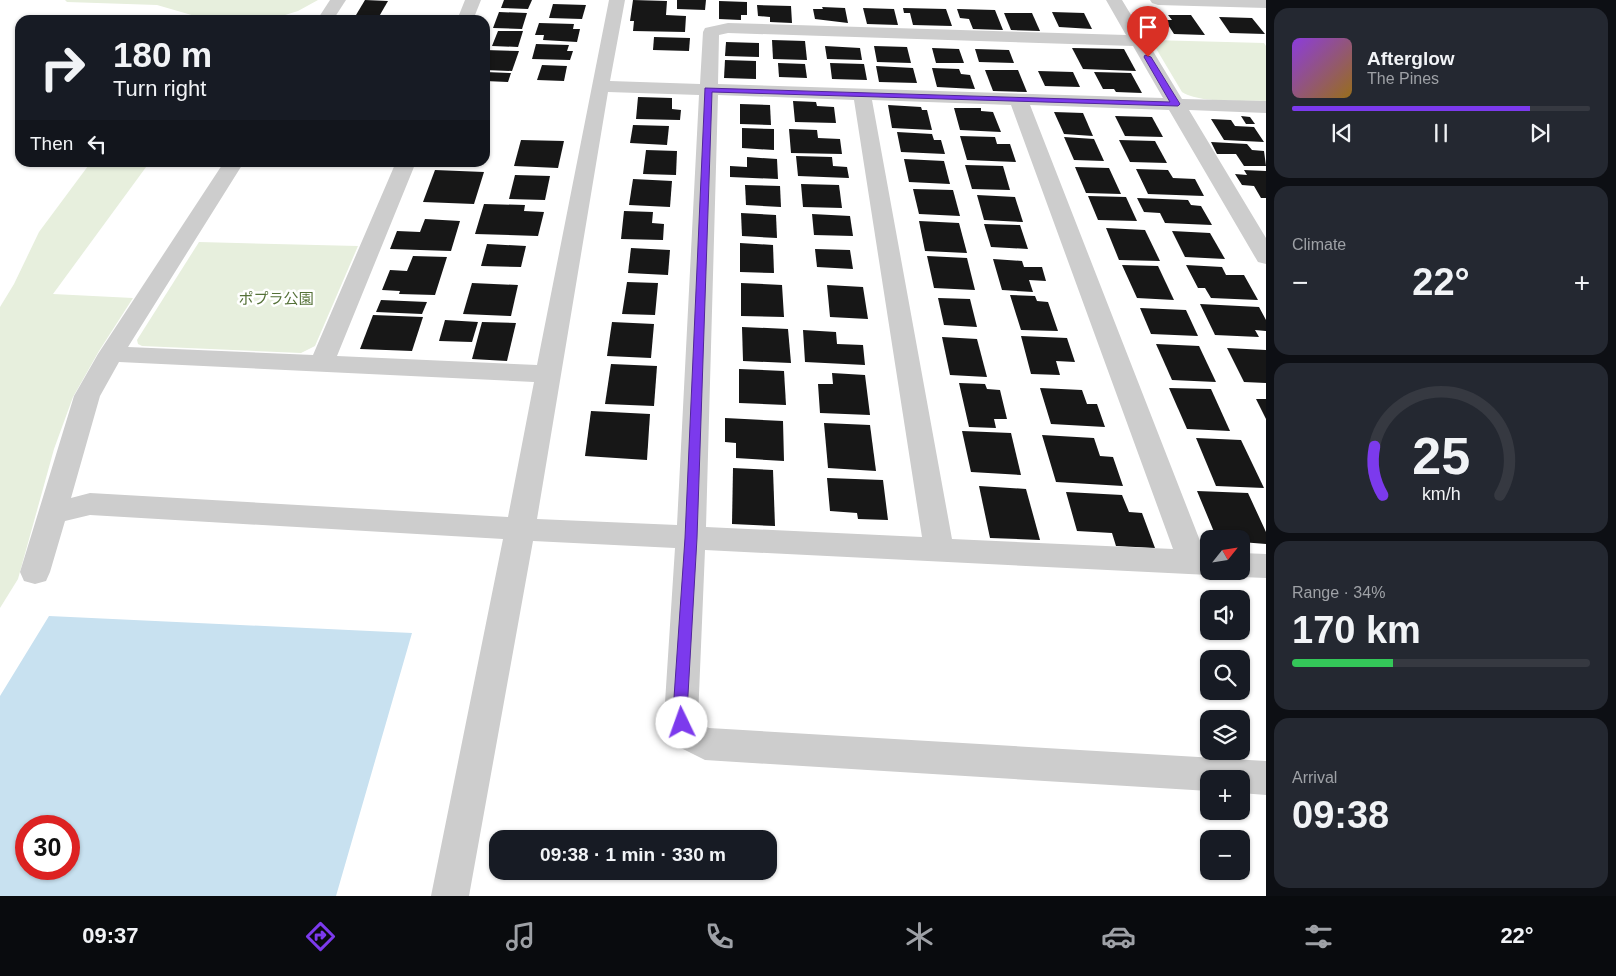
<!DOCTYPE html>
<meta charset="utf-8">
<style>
:root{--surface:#171b24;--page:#242831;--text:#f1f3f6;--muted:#9ea1a6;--line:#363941;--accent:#7c3aed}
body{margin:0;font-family:Arial,"Noto Sans JP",sans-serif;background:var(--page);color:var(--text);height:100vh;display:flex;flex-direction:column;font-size:19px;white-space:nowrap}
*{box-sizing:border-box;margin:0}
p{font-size:16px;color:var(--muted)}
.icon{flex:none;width:28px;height:28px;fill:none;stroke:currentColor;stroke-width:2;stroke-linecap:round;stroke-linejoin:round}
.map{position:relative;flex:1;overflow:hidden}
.side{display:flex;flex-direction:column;gap:8px;padding:8px;background:#0d0f14;width:350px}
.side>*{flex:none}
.hud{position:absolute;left:15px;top:15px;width:475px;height:152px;border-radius:15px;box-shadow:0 1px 4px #0004;background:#171b24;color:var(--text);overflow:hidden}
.needle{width:32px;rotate:60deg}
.tools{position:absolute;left:1200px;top:530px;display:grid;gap:10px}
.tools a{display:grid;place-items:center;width:50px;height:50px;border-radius:10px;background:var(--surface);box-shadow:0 1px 4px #0004;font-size:25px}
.speed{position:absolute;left:15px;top:815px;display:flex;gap:10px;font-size:25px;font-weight:700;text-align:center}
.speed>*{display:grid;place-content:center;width:65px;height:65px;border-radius:50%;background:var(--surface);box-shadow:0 1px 4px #0004;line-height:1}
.speed .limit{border:8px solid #d22;background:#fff;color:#111}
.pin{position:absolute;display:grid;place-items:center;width:42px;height:42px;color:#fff;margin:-51px -21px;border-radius:50% 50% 50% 0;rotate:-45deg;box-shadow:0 0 5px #0007}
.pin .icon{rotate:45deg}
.me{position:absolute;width:55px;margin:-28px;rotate:357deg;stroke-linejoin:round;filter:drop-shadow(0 0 4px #0008)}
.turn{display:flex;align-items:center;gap:18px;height:105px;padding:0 15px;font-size:22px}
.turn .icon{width:65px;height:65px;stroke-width:2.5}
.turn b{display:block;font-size:35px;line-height:42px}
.then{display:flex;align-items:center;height:48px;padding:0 15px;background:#0003;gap:10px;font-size:19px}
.big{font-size:38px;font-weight:600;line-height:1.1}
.side .card{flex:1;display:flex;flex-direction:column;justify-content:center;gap:8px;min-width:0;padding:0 18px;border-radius:15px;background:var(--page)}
.side .dial{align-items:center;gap:0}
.dial svg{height:130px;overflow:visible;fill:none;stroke:var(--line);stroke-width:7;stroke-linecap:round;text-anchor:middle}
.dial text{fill:var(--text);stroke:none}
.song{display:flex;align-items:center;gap:15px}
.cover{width:60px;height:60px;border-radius:8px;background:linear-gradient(135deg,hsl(270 70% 55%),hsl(40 70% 35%))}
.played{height:5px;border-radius:2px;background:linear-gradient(90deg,var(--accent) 80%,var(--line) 80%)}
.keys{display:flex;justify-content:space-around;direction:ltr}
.heat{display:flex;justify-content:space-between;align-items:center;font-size:28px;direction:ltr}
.charge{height:8px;border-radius:4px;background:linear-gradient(90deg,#34c759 34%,var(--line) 0)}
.trip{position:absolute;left:489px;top:830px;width:288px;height:50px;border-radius:15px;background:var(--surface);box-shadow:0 1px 4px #0004;font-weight:600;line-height:50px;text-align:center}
.menu{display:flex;height:80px;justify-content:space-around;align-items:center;background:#090b0e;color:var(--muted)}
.menu .icon{width:35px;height:35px}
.menu .active{color:var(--accent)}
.menu b{font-size:22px;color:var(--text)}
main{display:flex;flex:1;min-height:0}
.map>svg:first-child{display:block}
.green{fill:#e7efdd}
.water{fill:#c8e1f0;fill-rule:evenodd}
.building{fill:#171717}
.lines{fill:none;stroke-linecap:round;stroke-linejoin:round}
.minor{fill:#cdcdcd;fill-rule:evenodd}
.route{fill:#7c3aed;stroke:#51269a}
.labels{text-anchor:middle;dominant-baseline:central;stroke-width:5;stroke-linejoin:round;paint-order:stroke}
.park-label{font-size:15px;fill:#557138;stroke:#fff}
</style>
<main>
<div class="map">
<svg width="1266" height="896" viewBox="0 0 1266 896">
<rect width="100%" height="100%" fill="#fff"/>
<g class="green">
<path d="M 65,0 L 318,0 L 298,11 L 269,20 L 191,20 L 195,16 L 157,5 L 67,2 Z"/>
<path d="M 1151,40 L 1264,43 L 1266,46 L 1266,101 C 1244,100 1201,104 1182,92 Z"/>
<path d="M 91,162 L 149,163 L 53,294 L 133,298 L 99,351 L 73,397 L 54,449 L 18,579 L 0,608 L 0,307 L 14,284 L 39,232 Z"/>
<path d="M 199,242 L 358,246 L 315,346 L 301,353 L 142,346 L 138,344 L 137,340 Z"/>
</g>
<path class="water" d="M 49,616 L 412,633 L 336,896 L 0,896 L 0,696 ZM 26,826 L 69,826 L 69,869 L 26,869 Z"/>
<g class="building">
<path d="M 365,0 L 388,1 L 377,20 L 353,20 Z"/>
<path d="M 504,0 L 532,0 L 528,9 L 501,8 Z"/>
<path d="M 633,0 L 667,1 L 666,15 L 686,16 L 685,32 L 633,31 L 634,21 L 630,21 Z"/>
<path d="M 677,0 L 706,0 L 705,10 L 677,9 Z"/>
<path d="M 719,1 L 747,2 L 747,15 L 741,15 L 741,20 L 719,19 Z"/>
<path d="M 553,4 L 586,5 L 582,19 L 549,18 Z"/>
<path d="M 757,5 L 791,6 L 792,23 L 770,22 L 770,17 L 758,16 Z"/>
<path d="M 822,7 L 845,8 L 848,23 L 815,19 L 813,9 L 823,9 Z"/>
<path d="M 863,8 L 894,9 L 898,25 L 867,24 Z"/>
<path d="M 903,8 L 946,9 L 952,26 L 913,25 L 910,13 L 904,13 Z"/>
<path d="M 957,9 L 995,10 L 1003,30 L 973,29 L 969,19 L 960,18 Z"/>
<path d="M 499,12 L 527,13 L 522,29 L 493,28 Z"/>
<path d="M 1052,12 L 1084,13 L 1092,29 L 1059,27 Z"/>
<path d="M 1004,13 L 1032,13 L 1040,31 L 1011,30 Z"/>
<path d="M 1168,15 L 1191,15 L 1205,35 L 1174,34 L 1165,20 L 1172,20 Z"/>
<path d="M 1219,17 L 1252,18 L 1265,34 L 1230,33 Z"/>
<path d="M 539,23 L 574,24 L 573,29 L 580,29 L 577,42 L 543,40 L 544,35 L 535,35 Z"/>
<path d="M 498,31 L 523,31 L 518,47 L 492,46 Z"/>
<path d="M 654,37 L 690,38 L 689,51 L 653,50 Z"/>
<path d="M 772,40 L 805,41 L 807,60 L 773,59 Z"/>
<path d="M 726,42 L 759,43 L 759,57 L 725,56 Z"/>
<path d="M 536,44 L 569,45 L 567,51 L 573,51 L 570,60 L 532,59 Z"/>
<path d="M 825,46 L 860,48 L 862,60 L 827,59 Z"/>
<path d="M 874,46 L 907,47 L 911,63 L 877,62 Z"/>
<path d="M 932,48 L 959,49 L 964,63 L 936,63 Z"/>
<path d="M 1072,48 L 1124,49 L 1136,71 L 1083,69 Z"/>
<path d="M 975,49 L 1009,50 L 1014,63 L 979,62 Z"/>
<path d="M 485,50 L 519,51 L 512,71 L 485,70 Z"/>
<path d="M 725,60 L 756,61 L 756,79 L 724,78 Z"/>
<path d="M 778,63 L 805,64 L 807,78 L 779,77 Z"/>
<path d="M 830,63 L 864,64 L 867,80 L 832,79 Z"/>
<path d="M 542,65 L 567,66 L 564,81 L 537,80 Z"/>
<path d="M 876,66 L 913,68 L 917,83 L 879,82 Z"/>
<path d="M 932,68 L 959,69 L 961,74 L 970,75 L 975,89 L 937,87 Z"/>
<path d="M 985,70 L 1018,70 L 1027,92 L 993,91 Z"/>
<path d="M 1038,71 L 1073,72 L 1080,87 L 1045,86 Z"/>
<path d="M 485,72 L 511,73 L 508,82 L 485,81 Z"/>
<path d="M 1094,72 L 1131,73 L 1142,93 L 1116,92 L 1114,89 L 1103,89 Z"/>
<path d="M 638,97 L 672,98 L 672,109 L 681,110 L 680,120 L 636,119 Z"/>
<path d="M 793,101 L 816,102 L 817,106 L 834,107 L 836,123 L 795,122 Z"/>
<path d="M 740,104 L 770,105 L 771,125 L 740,124 Z"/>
<path d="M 888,105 L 921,107 L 922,110 L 927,110 L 932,130 L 892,128 Z"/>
<path d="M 954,108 L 981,108 L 981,111 L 993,112 L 1001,132 L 960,130 Z"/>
<path d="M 1054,112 L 1083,113 L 1093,136 L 1064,134 Z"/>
<path d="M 1115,116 L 1152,117 L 1163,137 L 1125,136 Z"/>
<path d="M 1241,116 L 1250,117 L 1255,124 L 1246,124 Z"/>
<path d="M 1211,119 L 1231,120 L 1235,126 L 1254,127 L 1264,142 L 1224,140 Z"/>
<path d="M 633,125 L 669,126 L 667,145 L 630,143 Z"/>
<path d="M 742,128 L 774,129 L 774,150 L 742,148 Z"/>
<path d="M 789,129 L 817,130 L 818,138 L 840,139 L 842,154 L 791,153 Z"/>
<path d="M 897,132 L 932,134 L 934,140 L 941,140 L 945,154 L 901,152 Z"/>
<path d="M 960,136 L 995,137 L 997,144 L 1010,144 L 1016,162 L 967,160 Z"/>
<path d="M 1064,137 L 1094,139 L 1104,161 L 1074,160 Z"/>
<path d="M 521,140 L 564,141 L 558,168 L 514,166 Z"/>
<path d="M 1119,140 L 1155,141 L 1167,163 L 1130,162 Z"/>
<path d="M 1211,142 L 1247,144 L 1252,150 L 1264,151 L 1266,166 L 1244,166 L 1236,154 L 1217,154 Z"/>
<path d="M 646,150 L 677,151 L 676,175 L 643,174 Z"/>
<path d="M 796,156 L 832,157 L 833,166 L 847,167 L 849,178 L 798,176 Z"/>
<path d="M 747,157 L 777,159 L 778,179 L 730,177 L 730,166 L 747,167 Z"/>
<path d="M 904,159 L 944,161 L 950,184 L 909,182 Z"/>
<path d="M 965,165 L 1003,166 L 1010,190 L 972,189 Z"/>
<path d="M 1075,167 L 1109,168 L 1121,194 L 1086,193 Z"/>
<path d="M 1136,169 L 1168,170 L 1173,178 L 1195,179 L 1204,196 L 1148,194 Z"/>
<path d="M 435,170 L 484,172 L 474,204 L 423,202 Z"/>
<path d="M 1244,170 L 1266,171 L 1266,198 L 1261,198 L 1254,186 L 1242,185 L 1235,174 L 1247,175 Z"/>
<path d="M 515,175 L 550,176 L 545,200 L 509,199 Z"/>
<path d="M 633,179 L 672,181 L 670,207 L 629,205 Z"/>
<path d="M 801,184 L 839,185 L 842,208 L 803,207 Z"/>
<path d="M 745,185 L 780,186 L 781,207 L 746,205 Z"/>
<path d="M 913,189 L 953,190 L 960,216 L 919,214 Z"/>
<path d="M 977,195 L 1015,197 L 1023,222 L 984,220 Z"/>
<path d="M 1088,196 L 1126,197 L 1137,221 L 1098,220 Z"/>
<path d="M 1137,198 L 1188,200 L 1191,205 L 1201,206 L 1212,225 L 1165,223 L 1160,213 L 1144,212 Z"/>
<path d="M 484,204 L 525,205 L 524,211 L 544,212 L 538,236 L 475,234 Z"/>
<path d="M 624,211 L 653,212 L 652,223 L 664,224 L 663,240 L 621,239 Z"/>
<path d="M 741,213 L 776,215 L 777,238 L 742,236 Z"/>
<path d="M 812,214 L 850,216 L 853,236 L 814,235 Z"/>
<path d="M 425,219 L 460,221 L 451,251 L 390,249 L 397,231 L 420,232 Z"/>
<path d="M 919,221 L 959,223 L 967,253 L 925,251 Z"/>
<path d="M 984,224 L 1020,225 L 1028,249 L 991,247 Z"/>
<path d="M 1106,228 L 1145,230 L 1160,261 L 1119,260 Z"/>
<path d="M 1172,231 L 1210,233 L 1225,259 L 1185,257 Z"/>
<path d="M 740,243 L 773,245 L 774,273 L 740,272 Z"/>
<path d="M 487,244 L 526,246 L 521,267 L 481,266 Z"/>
<path d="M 631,248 L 670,250 L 668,275 L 628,273 Z"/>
<path d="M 815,249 L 850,250 L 853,269 L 817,267 Z"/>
<path d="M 413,256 L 447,257 L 435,295 L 399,294 L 400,291 L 382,290 L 390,270 L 407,271 Z"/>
<path d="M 927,256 L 967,258 L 975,290 L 934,288 Z"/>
<path d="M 993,259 L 1022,261 L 1024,267 L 1042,267 L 1046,281 L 1029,280 L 1033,292 L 1002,290 Z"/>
<path d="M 1122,265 L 1158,266 L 1174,300 L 1137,298 Z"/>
<path d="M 1186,265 L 1222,267 L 1226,275 L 1244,275 L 1258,300 L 1211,298 L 1205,288 L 1198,288 Z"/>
<path d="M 627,282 L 658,283 L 655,315 L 622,314 Z"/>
<path d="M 472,283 L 518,285 L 511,316 L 463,314 Z"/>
<path d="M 741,283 L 782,285 L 784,317 L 741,316 Z"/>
<path d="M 827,285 L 863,287 L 868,319 L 830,317 Z"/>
<path d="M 1010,295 L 1035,296 L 1037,301 L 1048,302 L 1058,331 L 1021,330 Z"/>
<path d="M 938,298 L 970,299 L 977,327 L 944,325 Z"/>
<path d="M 381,300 L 427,302 L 422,314 L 376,312 Z"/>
<path d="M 1200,304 L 1259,307 L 1266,320 L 1266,331 L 1255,330 L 1259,337 L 1215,335 Z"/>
<path d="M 1140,308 L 1186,310 L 1198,336 L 1151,334 Z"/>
<path d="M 373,315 L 423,317 L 412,351 L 360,349 Z"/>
<path d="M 445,320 L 478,322 L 472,342 L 439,341 Z"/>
<path d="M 482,322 L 516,323 L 507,361 L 472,359 Z"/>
<path d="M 612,322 L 654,324 L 651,358 L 607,356 Z"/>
<path d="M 742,327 L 788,329 L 791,363 L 743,361 Z"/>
<path d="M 803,330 L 836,332 L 837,344 L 863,345 L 865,365 L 805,362 Z"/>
<path d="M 1021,336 L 1067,338 L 1075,362 L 1056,361 L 1060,375 L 1031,374 Z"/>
<path d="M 942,337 L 977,339 L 987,377 L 950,375 Z"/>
<path d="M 1156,344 L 1199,346 L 1216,382 L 1172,380 Z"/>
<path d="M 1227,348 L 1266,350 L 1266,383 L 1244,382 Z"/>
<path d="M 611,364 L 657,366 L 654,406 L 605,404 Z"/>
<path d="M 739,369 L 784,371 L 786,405 L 739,403 Z"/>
<path d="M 832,373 L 865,375 L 870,415 L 820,413 L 818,384 L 833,384 Z"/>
<path d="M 959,383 L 985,384 L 987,389 L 1000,390 L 1007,419 L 994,419 L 996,428 L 969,427 Z"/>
<path d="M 1040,388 L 1082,390 L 1087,404 L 1097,404 L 1105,427 L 1051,424 Z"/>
<path d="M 1169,388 L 1211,389 L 1230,431 L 1187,429 Z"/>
<path d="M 1256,399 L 1266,399 L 1266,419 Z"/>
<path d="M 591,411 L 650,414 L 647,460 L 585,456 Z"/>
<path d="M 725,418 L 783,421 L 784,461 L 736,458 L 736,443 L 725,442 Z"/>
<path d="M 824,423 L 870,425 L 876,471 L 828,468 Z"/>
<path d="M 962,431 L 1011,433 L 1021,475 L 971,472 Z"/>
<path d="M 1042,435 L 1094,438 L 1100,456 L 1113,457 L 1123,486 L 1056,482 Z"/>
<path d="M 1196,438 L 1241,440 L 1264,488 L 1216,486 Z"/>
<path d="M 733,468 L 773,470 L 775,526 L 732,524 Z"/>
<path d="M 827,478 L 883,480 L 888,520 L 858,519 L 857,513 L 830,511 Z"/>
<path d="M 979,486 L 1026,489 L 1040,540 L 990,538 Z"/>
<path d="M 1197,491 L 1248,493 L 1266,532 L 1266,544 L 1241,542 L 1241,539 L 1217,539 Z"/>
<path d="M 1066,492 L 1122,495 L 1129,512 L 1142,513 L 1155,548 L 1116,546 L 1112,533 L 1077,531 Z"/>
</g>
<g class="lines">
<g class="minor">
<path d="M 330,0 L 346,0 L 333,20 L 317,20 Z"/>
<path d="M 465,0 L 481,0 L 473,20 L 457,20 Z"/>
<path d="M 609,0 L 625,0 L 610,81 L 700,84 L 703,32 L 705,28 L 728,23 L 1126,35 L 1106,0 L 1122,0 L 1182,99 L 1266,101 L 1266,113 L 1189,110 L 1266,238 L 1266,264 L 1258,262 L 1255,257 L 1169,110 L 1030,105 L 1204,551 L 1209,551 L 1209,571 L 1220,571 L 1209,575 L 705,550 L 698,718 L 701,724 L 709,728 L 1266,761 L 1266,795 L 1241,793 L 1241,779 L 1209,779 L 1209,791 L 705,760 L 677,746 L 664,718 L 675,548 L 533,541 L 469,896 L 431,896 L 503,539 L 90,515 L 65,521 L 50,572 L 46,581 L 35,584 L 24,581 L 20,572 L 74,396 L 98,354 L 224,162 L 244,162 L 128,347 L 313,355 L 396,162 L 416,162 L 337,356 L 537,365 ZM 728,33 L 1133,46 L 1163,98 L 718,84 L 719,35 ZM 608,92 L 699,95 L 677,525 L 537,519 ZM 718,95 L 854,100 L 922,537 L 706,527 ZM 872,100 L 1011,105 L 1173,549 L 952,539 ZM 119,362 L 534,382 L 508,517 L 90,493 L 71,498 L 100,396 Z"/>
<path d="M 1150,0 L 1266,0 L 1266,8 L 1158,5 L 1152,3 Z"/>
<path d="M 1241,553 L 1266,554 L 1266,578 L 1241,577 L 1230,573 L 1229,571 L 1241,571 Z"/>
</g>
</g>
<path class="route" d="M 1145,55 L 1151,57 L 1180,104 L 1178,106 L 712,92 L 697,538 L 687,712 L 690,723 L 688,727 L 682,729 L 677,727 L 673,712 L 685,538 L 705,88 L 1170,102 L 1144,57 Z"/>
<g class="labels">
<g class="park-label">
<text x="276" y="298">ポプラ公園</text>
</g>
</g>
</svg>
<div class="tools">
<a><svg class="needle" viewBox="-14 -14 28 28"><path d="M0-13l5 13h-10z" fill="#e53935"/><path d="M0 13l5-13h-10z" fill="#9ea1a6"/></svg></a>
<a><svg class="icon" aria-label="sound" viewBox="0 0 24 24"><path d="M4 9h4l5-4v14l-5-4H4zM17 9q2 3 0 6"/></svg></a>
<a><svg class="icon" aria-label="search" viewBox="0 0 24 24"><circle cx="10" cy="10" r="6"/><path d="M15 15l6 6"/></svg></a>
<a><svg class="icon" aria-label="layers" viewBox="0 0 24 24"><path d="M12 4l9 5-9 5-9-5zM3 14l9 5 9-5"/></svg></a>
<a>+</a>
<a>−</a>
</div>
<div class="speed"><div class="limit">30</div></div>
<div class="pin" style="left:1148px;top:57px;background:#d93025"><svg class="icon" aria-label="arrive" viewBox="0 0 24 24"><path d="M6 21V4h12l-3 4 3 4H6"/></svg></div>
<svg class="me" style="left:682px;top:723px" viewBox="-20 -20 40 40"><circle r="19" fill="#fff"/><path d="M0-13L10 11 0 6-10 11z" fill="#7c3aed"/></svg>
<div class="trip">09:38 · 1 min · 330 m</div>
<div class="hud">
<div class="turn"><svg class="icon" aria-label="right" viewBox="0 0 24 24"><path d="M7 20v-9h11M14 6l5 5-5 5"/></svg><div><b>180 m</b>Turn right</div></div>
<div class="then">Then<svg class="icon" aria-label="left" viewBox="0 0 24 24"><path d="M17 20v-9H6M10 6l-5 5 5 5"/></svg></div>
</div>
</div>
<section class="side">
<div class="card">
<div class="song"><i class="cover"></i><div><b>Afterglow</b><p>The Pines</p></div></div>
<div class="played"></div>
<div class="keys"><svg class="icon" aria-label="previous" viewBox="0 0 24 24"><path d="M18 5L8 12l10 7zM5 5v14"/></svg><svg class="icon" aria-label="pause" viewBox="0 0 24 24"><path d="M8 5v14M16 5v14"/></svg><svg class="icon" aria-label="next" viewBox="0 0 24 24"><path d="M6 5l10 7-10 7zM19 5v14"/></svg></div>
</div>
<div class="card"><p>Climate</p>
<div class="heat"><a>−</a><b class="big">22°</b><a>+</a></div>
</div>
<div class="card dial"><svg viewBox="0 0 100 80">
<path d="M14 69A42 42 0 1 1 86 69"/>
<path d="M14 69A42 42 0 0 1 9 39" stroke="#7c3aed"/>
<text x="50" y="56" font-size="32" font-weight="700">25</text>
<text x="50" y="72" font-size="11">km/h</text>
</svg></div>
<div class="card"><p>Range · 34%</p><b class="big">170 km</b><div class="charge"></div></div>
<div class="card"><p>Arrival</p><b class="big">09:38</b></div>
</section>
</main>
<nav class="menu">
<b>09:37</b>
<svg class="icon active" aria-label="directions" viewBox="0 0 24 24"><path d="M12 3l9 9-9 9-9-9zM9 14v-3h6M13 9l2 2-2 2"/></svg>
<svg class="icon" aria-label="music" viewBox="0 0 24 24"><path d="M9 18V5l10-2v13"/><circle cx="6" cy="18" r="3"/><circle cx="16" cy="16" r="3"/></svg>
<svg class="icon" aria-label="phone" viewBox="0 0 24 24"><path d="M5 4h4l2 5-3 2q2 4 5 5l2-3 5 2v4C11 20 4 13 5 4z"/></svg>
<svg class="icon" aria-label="climate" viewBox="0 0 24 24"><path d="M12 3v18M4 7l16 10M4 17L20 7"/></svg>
<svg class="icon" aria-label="car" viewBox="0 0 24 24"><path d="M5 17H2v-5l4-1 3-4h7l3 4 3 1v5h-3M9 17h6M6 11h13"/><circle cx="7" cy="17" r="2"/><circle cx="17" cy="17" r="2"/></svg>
<svg class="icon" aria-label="filters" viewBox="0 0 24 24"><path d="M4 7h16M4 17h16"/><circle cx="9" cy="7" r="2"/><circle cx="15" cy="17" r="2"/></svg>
<b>22°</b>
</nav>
